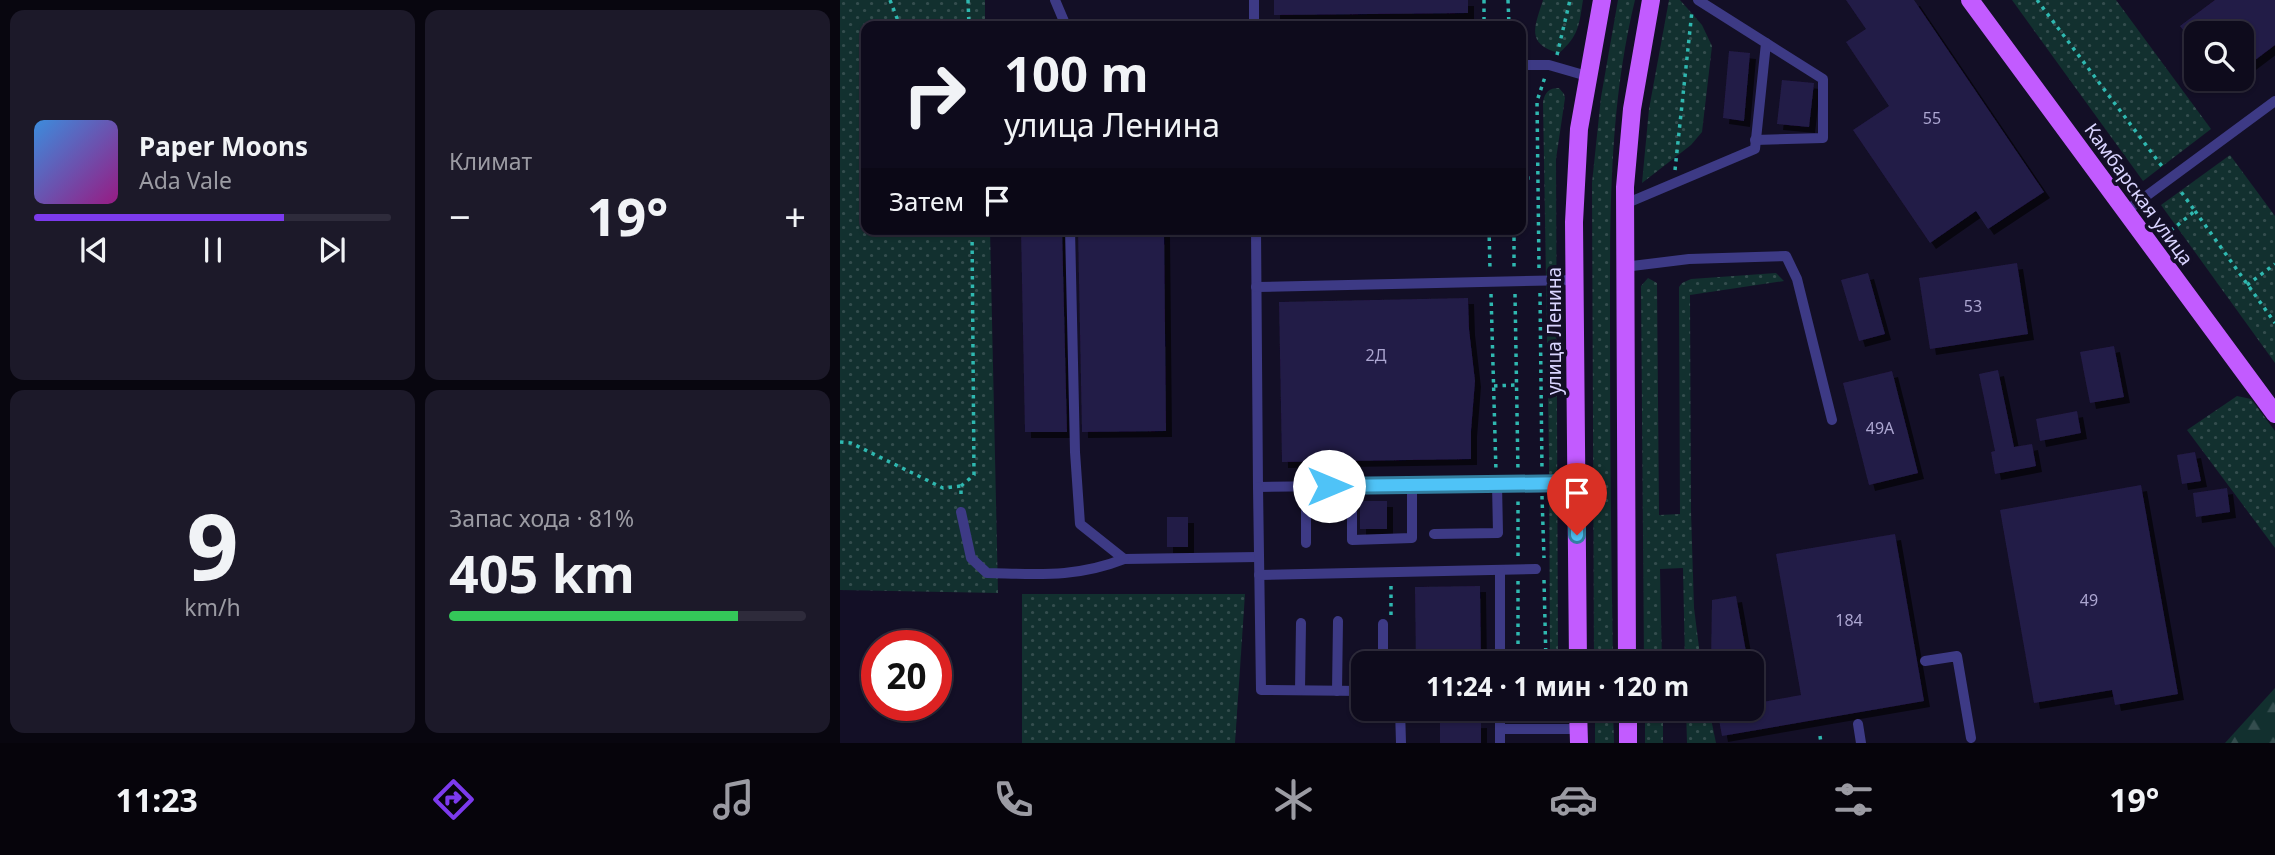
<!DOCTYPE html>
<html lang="ru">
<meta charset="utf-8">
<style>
:root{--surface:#0e0b1c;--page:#1c1929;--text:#f1f3f6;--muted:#9b9ba3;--line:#2e2b3b;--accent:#7c3aed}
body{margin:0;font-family:"Noto Sans",sans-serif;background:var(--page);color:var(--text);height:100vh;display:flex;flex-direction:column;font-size:26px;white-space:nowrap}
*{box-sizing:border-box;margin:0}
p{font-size:23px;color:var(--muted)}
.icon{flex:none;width:38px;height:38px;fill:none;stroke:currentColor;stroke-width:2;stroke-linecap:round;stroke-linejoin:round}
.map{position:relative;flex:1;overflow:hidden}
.side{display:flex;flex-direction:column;gap:10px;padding:10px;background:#08060f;width:840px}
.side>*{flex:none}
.banner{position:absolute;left:21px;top:21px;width:665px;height:214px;border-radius:14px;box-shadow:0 2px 5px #0004,0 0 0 2px var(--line);background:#0e0b1c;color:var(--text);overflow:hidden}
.controls{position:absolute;left:1344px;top:21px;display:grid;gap:14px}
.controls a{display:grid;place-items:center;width:70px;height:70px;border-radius:14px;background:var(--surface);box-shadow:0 2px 5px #0004,0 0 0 2px var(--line);font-size:35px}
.speed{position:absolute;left:21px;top:630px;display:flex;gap:14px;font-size:35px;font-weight:700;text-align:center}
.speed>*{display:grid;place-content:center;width:91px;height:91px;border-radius:50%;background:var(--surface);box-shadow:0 2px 5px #0004,0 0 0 2px var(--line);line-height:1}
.speed .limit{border:10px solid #d22;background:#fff;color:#111}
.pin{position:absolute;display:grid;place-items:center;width:60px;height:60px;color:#fff;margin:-72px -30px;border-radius:50% 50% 50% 0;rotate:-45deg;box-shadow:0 0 7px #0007}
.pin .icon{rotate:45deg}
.me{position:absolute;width:77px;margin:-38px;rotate:90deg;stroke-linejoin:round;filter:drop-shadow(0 0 5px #0008)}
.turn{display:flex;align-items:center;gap:24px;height:147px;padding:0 28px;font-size:32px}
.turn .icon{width:91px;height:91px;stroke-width:2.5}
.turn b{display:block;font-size:49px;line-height:60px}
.then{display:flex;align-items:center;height:66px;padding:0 28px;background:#0003;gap:14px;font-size:26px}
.big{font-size:52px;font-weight:700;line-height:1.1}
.side .tile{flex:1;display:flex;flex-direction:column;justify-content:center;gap:10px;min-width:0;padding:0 24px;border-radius:14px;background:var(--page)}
.side .dial{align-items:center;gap:0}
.dial b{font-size:91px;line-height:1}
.song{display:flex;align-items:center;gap:21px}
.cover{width:84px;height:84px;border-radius:10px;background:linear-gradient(135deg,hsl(210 70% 55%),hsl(310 70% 35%))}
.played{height:7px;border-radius:4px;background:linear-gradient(90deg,var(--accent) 70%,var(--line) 70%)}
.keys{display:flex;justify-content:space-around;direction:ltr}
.heat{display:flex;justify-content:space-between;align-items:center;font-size:38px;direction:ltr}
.charge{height:10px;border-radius:5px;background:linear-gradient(90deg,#34c759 81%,var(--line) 0)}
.side .tiles{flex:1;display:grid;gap:10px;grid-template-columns:repeat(2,1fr)}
.trip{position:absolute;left:511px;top:651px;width:413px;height:70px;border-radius:14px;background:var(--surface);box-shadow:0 2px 5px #0004,0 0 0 2px var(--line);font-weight:700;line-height:70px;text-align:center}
.dock{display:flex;height:112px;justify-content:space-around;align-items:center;background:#06040b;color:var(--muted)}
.dock .icon{width:49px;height:49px}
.dock .current{color:var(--accent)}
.dock b{font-size:32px;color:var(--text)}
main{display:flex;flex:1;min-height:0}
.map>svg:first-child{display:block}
.grass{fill:url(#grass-dots)}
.forest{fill:url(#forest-firs)}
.building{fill:#241b47;filter:url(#shadow)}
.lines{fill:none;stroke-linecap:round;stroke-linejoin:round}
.path{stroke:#2fb8b0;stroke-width:3.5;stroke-dasharray:3.5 5;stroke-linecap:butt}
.lane{stroke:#3d3a85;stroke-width:10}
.primary{stroke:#c25bff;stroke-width:18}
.route-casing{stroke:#337fa1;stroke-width:18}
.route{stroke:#4fc3f7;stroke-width:12}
.labels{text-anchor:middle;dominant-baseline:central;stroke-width:7;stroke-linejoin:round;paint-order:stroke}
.number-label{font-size:16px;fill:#aca6d1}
.street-label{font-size:19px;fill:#d9d4ff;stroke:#130f26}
</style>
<main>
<section class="side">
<div class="tiles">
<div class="tile">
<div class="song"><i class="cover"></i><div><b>Paper Moons</b><p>Ada Vale</p></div></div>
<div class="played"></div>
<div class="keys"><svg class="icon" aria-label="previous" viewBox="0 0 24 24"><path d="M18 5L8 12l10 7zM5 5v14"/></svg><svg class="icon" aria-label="pause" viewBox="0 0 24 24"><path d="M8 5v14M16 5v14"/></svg><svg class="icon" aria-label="next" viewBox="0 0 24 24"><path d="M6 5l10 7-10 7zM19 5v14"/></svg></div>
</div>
<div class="tile"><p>Климат</p>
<div class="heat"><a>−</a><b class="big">19°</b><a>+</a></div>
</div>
<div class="tile dial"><b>9</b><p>km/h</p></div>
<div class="tile"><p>Запас хода · 81%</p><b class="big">405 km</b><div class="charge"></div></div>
</div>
</section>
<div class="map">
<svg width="1435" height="743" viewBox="0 0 1435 743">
<defs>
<pattern id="grass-dots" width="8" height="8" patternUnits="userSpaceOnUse" patternTransform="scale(1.75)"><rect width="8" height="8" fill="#12302f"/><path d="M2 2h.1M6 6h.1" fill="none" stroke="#344d4e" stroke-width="1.8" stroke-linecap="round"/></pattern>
<pattern id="forest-firs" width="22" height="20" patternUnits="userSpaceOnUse" patternTransform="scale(1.75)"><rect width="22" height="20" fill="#12302f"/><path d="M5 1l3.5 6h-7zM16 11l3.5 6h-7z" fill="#344d4e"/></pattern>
<filter id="shadow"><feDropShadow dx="6" dy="6" stdDeviation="0" flood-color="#0009"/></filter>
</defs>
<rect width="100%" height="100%" fill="#130f26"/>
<g class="grass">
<path d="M 0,0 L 145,0 L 145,26 L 26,26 L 26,229 L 150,229 L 158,593 L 0,590 Z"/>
<path d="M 703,0 L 743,0 C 739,25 739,36 719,53 C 685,44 695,26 703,0 Z"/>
<path d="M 778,0 L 795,0 C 769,106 770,215 770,323 C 770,436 771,550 773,663 L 754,663 L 752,183 L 761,97 Z"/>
<path d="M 829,0 L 840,0 L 862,25 L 872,46 L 862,132 L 851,145 L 802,183 L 809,109 Z"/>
<path d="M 1172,0 L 1276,0 L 1371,129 L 1303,181 Z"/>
<path d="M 719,88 L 724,94 L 725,98 L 716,159 L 718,663 L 710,663 L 709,456 L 703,102 C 705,92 709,88 719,88 Z"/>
<path d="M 1390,155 L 1435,216 L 1435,363 L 1321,205 Z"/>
<path d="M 936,273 L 944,281 L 850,295 L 851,512 L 854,608 L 861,663 L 845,663 L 843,568 L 820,569 L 822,663 L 804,663 L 801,286 L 808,278 L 817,283 L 819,515 L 840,514 L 839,287 L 842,283 L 851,279 Z"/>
<path d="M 1397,396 L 1411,399 L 1435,431 L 1435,548 L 1347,430 Z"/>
<path d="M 182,594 L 405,594 L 395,743 L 182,743 Z"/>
<path d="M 755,709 L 773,709 L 774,743 L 755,743 Z"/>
<rect x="805" y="709" width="18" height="34"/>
<path d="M 846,709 L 869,709 L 876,743 L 847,743 Z"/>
</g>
<path class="forest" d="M 1435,688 L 1435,743 L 1385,743 Z"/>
<g class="building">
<path d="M 434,0 L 628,0 L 628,13 L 434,15 Z"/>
<path d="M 1006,0 L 1074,0 L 1204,192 L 1148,229 L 1136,211 L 1090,243 L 1013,130 L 1049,106 L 1006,42 L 1026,29 Z"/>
<path d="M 1375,0 L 1435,0 L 1435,45 L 1402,70 L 1402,33 L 1356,33 L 1356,47 L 1340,26 Z"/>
<path d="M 889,51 L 910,53 L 904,121 L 883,118 Z"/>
<path d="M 942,80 L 974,83 L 969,127 L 937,124 Z"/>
<path d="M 181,229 L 222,229 L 227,432 L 185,432 Z"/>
<path d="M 238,229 L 324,229 L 326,431 L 242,432 Z"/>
<path d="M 1177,263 L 1188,334 L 1090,349 L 1079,278 Z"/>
<path d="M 1028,273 L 1045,334 L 1019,341 L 1001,280 Z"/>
<path d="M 628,298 L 629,329 L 635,381 L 631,431 L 631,459 L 442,462 L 439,302 Z"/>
<path d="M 1274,346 L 1284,397 L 1250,403 L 1240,352 Z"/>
<path d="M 1158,370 L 1174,447 L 1192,444 L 1196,466 L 1155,474 L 1151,452 L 1155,451 L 1139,374 Z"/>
<path d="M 1052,371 L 1078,473 L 1029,485 L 1003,383 Z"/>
<path d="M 1237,411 L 1241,433 L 1200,441 L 1196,419 Z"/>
<path d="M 1355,452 L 1361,481 L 1342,484 L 1337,455 Z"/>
<path d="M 1301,485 L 1338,694 L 1275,705 L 1272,690 L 1194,703 L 1160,510 Z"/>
<path d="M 1387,488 L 1390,512 L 1356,517 L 1353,493 Z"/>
<rect x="520" y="501" width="27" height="28"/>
<rect x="327" y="517" width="21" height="30"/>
<path d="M 1055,534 L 1084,701 L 882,736 L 877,709 L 912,709 L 912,704 L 961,695 L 936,554 Z"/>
<path d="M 640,586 L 641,663 L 576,663 L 575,587 Z"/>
<path d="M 896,596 L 908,663 L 871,663 L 872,600 Z"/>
<path d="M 641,722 L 641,743 L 600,743 L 600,723 Z"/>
</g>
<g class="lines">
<g class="path">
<path d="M 50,0 L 60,26"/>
<path d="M 128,0 L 129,26"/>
<path d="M 644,0 L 644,26"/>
<path d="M 668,0 L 669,26"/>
<path d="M 1197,0 L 1324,169"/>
<path d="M 717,55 L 730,0"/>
<path d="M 835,170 L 852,11"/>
<path d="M 681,178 L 690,178"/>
<path d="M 1355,211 L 1435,323"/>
<path d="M 649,229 L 650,269"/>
<path d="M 674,229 L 674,269"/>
<path d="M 1324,236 L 1355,211 L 1339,189"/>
<path d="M 699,268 L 697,101 L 705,77"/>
<path d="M 1407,285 L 1435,264"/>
<path d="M 700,293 L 702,471"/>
<path d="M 651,294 L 656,472"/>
<path d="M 675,294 L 678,472"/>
<path d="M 654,386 L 676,385"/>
<path d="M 0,442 L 11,443 L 103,488 L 121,486 L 121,499"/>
<path d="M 121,486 L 134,475 L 132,229"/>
<path d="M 702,496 L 704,558"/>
<path d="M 678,556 L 678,497"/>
<path d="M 704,580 L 706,663"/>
<path d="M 678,581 L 678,663"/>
<path d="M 551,615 L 551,584"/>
<path d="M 702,718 L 704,709"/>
<path d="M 980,736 L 981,743"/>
</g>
<g class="lane">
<path d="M 215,0 L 226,26"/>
<path d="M 414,0 L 414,26"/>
<path d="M 226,24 L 329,24"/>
<path d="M 681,65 L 709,65 L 747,76"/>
<path d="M 915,140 L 983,138 L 983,79 L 926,43"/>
<path d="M 785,204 L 915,149 L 926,43 L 858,0"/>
<path d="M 1286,211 L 1435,101"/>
<path d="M 230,229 L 235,452 L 240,524 L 284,559 L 418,557"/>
<path d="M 416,229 L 418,487 L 737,483"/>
<path d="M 784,267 L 849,259 L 946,256 L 957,279 L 992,420"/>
<path d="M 416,287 L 735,280"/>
<path d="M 466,486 L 466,543"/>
<path d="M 512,486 L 512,540 L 572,538 L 572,485"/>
<path d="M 418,487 L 421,690 L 523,691"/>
<path d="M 121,512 L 131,558 L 147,573 C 197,574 236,578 284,559"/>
<path d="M 594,534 L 658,533 L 657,484"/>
<path d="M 419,575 L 696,569"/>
<path d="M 1085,661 L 1117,656 L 1131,738"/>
<path d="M 543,663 L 543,624"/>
<path d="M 660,663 L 660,570"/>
<path d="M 460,690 L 461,623"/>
<path d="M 497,691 L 498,621"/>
<path d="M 560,709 L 561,743"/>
<path d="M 1018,724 L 1021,743"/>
<path d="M 660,729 L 739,729"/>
<path d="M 660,743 L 660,709"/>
</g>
<g class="primary">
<path d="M 1130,0 L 1435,414"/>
<path d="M 738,663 L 734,222 L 739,129 L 762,0"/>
<path d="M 787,663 L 785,187 L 792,109 L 811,0"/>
<path d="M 738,709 L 739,743"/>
<path d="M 788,709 L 788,743"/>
</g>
</g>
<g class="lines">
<g class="route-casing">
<path id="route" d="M 489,486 L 737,483 L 737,535"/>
</g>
<use href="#route" class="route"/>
</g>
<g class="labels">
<g class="number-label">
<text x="1092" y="118">55</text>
<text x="1133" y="306">53</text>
<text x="536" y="355">2Д</text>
<text x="1040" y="428">49А</text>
<text x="1249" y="600">49</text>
<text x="1009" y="620">184</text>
</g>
<g class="street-label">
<text transform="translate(1299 194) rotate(54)">Камбарская улица</text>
<text transform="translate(714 331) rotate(-90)">улица Ленина</text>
</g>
</g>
</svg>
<div class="controls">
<a><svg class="icon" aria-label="search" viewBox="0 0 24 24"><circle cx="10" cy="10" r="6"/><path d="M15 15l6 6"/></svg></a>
</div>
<div class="speed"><div class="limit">20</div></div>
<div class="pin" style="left:737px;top:535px;background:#d93025"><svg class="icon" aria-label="arrive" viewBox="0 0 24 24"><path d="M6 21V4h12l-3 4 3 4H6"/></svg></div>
<svg class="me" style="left:489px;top:486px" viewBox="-20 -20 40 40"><circle r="19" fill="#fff"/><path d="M0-13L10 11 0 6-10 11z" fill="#4fc3f7"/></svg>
<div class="trip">11:24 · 1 мин · 120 m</div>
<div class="banner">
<div class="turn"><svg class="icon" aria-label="right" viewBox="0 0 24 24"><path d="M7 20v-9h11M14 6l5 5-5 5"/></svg><div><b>100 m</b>улица Ленина</div></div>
<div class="then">Затем<svg class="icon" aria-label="arrive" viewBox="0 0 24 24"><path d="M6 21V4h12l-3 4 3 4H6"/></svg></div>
</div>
</div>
</main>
<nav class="dock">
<b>11:23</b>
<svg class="icon current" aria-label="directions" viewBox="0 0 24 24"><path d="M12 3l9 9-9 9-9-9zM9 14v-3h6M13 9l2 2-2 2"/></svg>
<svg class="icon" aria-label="music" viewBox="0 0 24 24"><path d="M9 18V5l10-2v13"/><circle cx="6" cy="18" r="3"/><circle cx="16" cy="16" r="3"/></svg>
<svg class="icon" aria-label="phone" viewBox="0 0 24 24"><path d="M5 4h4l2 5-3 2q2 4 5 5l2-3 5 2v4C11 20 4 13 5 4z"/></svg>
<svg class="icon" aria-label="climate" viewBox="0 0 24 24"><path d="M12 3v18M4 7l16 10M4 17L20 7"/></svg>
<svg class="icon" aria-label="car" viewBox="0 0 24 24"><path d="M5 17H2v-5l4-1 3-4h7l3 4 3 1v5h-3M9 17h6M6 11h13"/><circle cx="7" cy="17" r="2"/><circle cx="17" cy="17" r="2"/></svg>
<svg class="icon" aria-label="filters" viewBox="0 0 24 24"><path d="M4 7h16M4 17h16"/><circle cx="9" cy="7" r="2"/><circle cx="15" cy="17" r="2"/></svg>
<b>19°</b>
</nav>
